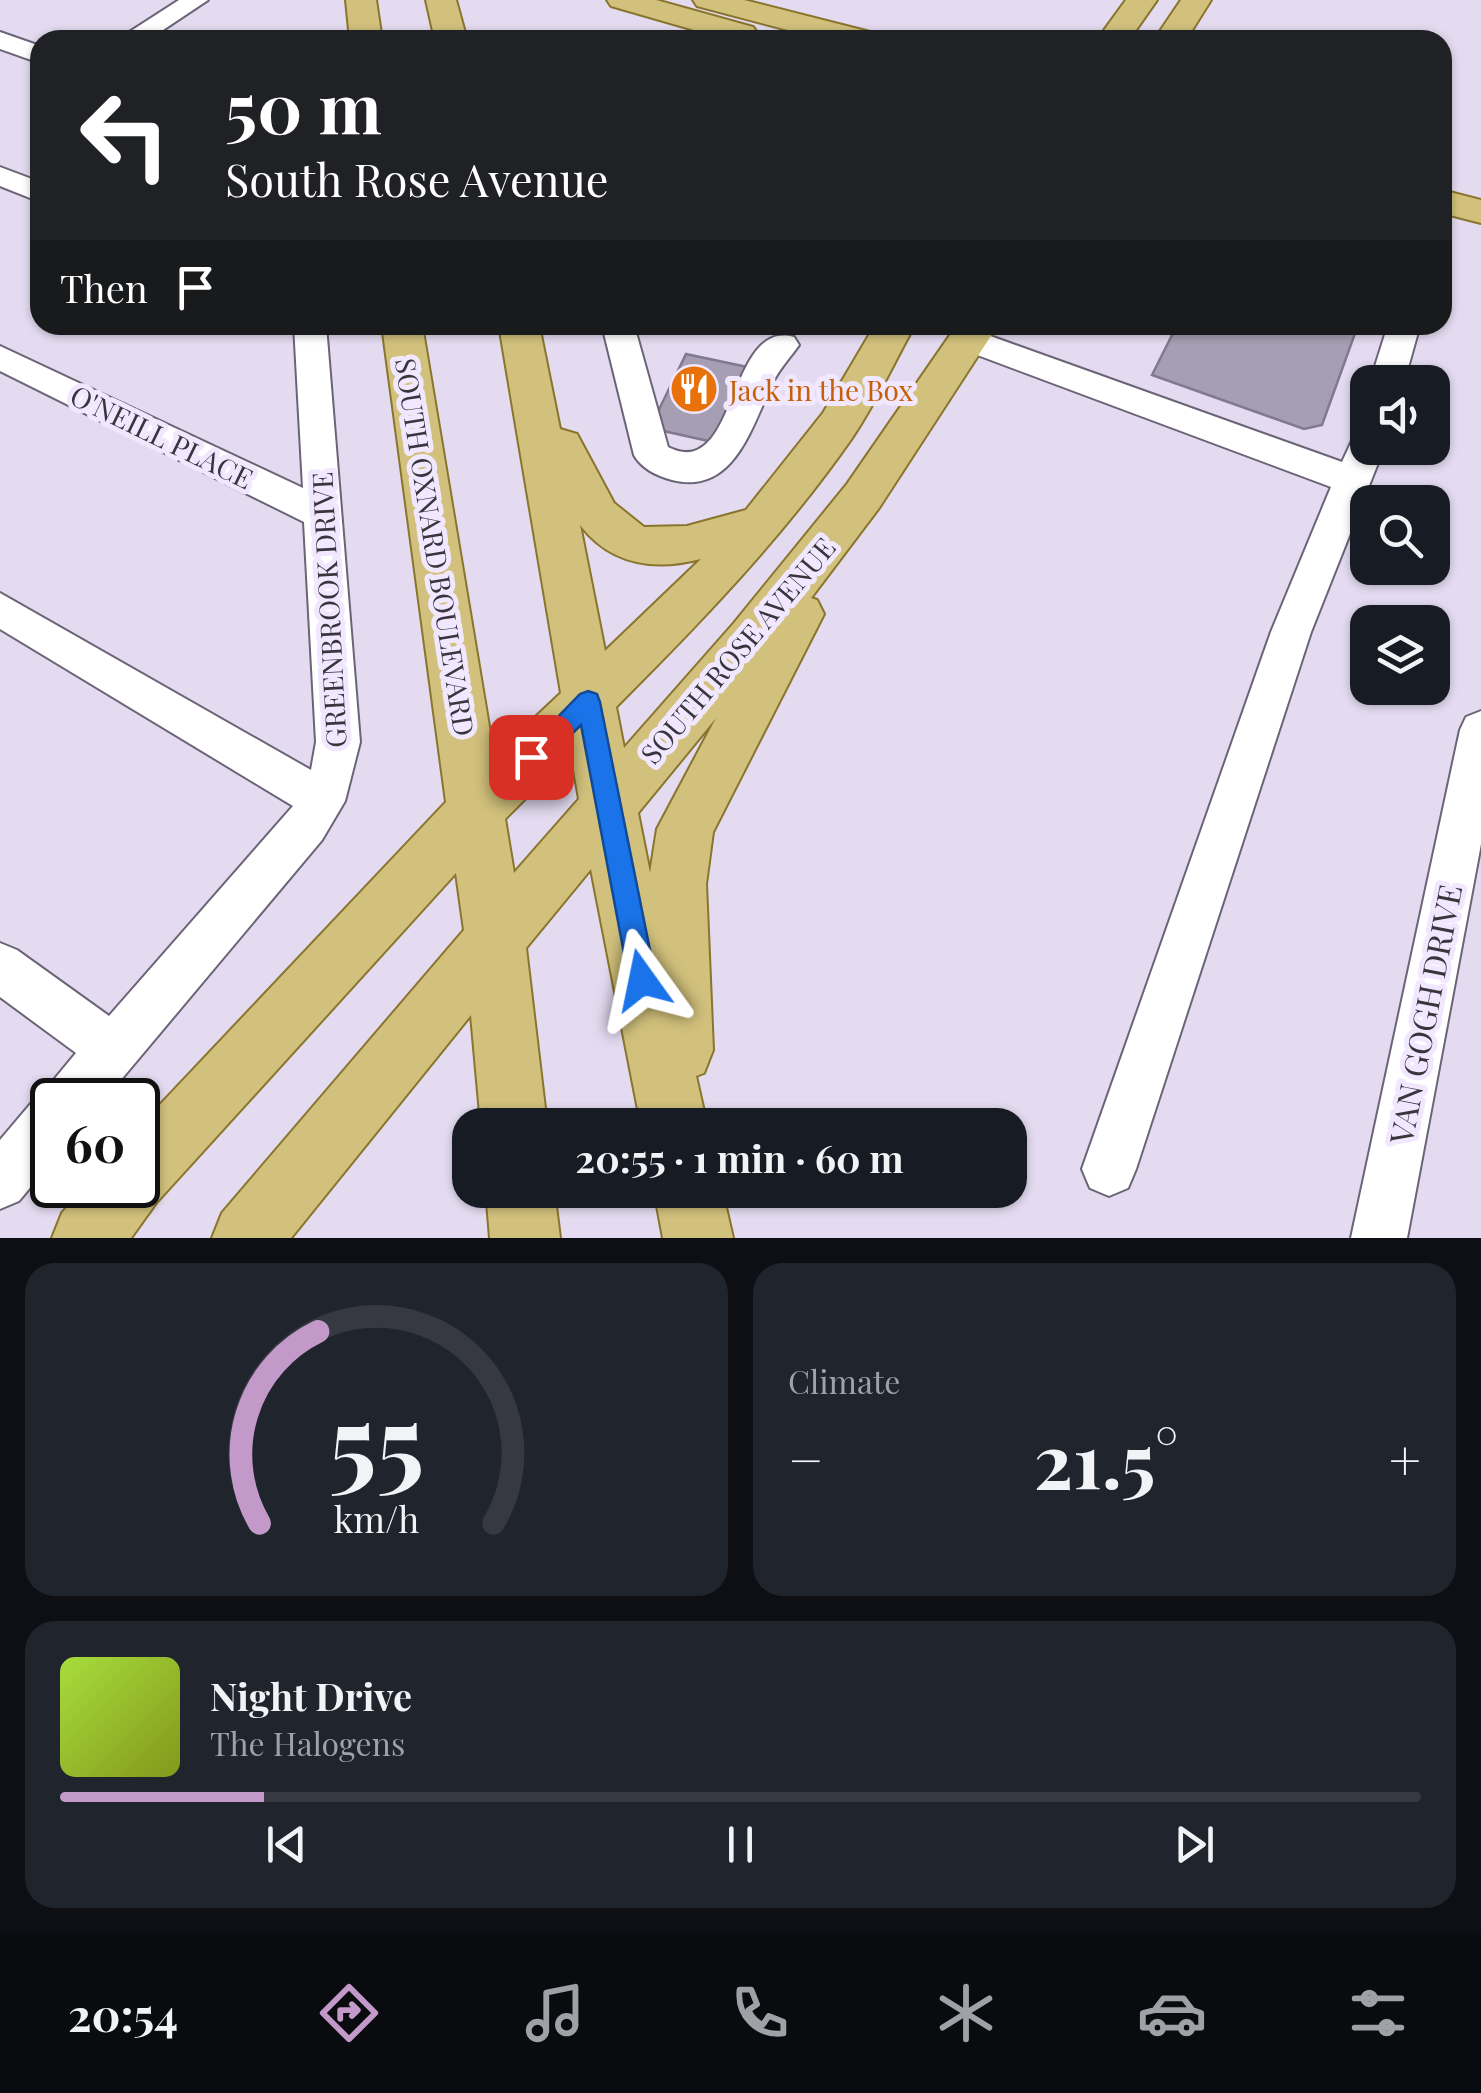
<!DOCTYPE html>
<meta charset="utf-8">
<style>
:root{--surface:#171b24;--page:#20242c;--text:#f1f3f6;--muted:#9ea1a6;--line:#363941;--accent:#c299c9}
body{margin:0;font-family:"Playfair Display",serif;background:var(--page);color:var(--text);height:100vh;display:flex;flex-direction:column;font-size:38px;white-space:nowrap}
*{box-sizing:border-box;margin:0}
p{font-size:32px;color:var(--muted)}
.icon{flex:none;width:55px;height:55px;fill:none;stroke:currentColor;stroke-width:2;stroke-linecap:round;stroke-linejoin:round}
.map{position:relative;height:1238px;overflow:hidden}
.panel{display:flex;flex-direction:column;gap:25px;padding:25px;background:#0d0f14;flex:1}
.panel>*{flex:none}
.top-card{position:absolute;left:30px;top:30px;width:1422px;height:305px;border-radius:30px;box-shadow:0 2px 8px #0004;background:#202124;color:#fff;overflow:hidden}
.buttons{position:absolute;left:1350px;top:365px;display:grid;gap:20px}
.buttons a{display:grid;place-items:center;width:100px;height:100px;border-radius:20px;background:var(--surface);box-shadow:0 2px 8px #0004;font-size:50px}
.speed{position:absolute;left:30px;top:1078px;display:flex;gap:20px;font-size:50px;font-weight:700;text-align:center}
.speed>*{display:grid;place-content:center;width:130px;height:130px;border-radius:50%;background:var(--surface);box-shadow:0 2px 8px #0004;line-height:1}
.speed .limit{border:5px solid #111;border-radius:15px;background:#fff;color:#111}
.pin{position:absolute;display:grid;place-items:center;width:85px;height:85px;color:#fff;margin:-42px;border-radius:20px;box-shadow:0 5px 15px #0006}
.me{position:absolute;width:110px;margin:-55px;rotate:348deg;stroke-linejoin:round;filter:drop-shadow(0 0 8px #0008)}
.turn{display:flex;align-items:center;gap:35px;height:210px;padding:0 30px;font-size:45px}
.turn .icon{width:130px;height:130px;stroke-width:2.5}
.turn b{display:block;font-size:70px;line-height:85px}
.then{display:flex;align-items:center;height:95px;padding:0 30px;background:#0003;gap:20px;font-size:38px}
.big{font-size:75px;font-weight:700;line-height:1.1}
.panel .tile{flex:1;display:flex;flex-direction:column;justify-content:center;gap:15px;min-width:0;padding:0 35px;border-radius:30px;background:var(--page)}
.panel .dial{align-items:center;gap:0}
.dial svg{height:260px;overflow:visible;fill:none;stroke:var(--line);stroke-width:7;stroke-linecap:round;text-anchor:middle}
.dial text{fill:var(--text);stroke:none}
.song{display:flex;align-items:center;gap:30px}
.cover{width:120px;height:120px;border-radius:15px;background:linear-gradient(135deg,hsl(80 70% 55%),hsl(70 70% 35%))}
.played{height:10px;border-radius:5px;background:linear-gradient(90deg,var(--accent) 15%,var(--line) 15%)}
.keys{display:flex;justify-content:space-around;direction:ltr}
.heat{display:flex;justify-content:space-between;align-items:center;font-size:55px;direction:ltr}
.panel .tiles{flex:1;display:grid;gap:25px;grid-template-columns:1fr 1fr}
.tile:last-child{grid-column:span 2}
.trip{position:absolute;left:452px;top:1108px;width:575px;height:100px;border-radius:30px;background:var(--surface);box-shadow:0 2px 8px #0004;font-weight:700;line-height:100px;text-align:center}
.tabs{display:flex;height:160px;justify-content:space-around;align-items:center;background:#090b0e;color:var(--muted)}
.tabs .icon{width:70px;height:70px}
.tabs .active{color:var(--accent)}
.tabs b{font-size:45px;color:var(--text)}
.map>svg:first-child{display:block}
.building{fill:#a69eb3;stroke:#81798d;stroke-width:2.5}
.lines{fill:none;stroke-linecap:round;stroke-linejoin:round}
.minor-casing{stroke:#6b6477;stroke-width:4}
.major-casing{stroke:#89752d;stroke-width:4}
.minor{fill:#fff;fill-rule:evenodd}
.major{fill:#d2c17c;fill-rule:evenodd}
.route{fill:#1a73e8;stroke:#114b97;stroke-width:2.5}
.labels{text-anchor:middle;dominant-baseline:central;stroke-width:10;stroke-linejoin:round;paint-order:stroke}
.food-label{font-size:28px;fill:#c56008;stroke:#f1e8ff;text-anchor:start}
.street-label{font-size:28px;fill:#38353d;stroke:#f1e8ff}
.near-street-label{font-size:32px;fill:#38353d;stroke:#f1e8ff}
</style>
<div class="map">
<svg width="1481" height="1238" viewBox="0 0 1481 1238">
<rect width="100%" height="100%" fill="#e4dbf1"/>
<g class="building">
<path d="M 1177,325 L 1358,325 L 1322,425 L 1304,429 L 1152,375 Z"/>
<path d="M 686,354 L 747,367 L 713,442 L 650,428 Z"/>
</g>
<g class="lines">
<g class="minor-casing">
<g id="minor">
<path d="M 179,0 L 208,0 L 148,40 L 117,40 Z"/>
<path d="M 0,32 L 40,46 L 40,63 L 0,49 Z"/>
<path d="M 0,167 L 40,182 L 40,202 L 0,186 Z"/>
<path d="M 294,325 L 326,325 L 360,742 L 345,801 L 322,840 L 104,1100 L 52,1100 L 52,1161 L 19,1201 L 0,1209 L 0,1140 L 33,1101 L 45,1096 L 52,1082 L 76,1053 L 0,997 L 0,943 L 17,950 L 109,1016 L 293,806 L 0,629 L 0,593 L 311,770 L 316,742 L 304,522 L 0,371 L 0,346 L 303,488 Z"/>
<path d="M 602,325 L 634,325 L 668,447 C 738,483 727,318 794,337 L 799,345 C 790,358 779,369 772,384 C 752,426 734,496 672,480 C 657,476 641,468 634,455 Z"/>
<path d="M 1388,325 L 1420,325 L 1404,382 L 1370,382 Z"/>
<path d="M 968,328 L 1342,462 L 1355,434 L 1368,430 L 1368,448 L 1384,448 L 1311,632 L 1136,1169 L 1128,1188 L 1109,1196 L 1090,1188 L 1082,1169 L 1271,632 L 1331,487 L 956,347 L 952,339 L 956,331 Z"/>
<path d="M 1481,711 L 1481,844 L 1407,1238 L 1351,1238 L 1460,730 L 1466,717 Z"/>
</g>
</g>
<g class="major-casing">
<g id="major">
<path d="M 346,0 L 376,0 L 382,40 L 350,40 Z"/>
<path d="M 426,0 L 456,0 L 467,40 L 435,40 Z"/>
<path d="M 607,0 L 656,0 L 753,27 L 758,34 L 754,40 L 729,40 L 611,6 Z"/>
<path d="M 693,0 L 744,0 L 874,33 L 879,40 L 826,40 L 697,6 Z"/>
<path d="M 1126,0 L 1157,0 L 1129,40 L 1097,40 Z"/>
<path d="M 1181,0 L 1211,0 L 1186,40 L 1154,40 Z"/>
<path d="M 1442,190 L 1481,200 L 1481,223 L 1442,213 Z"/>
<path d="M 382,325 L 422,325 L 494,756 L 561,693 L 499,325 L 539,325 L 560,429 L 577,434 L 614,503 L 644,527 L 687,526 L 746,510 L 823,413 L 875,325 L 915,325 C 894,362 876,403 852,438 C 783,537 701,622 616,707 L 624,748 L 734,623 L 847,484 L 957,325 L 998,325 L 879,508 L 811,598 L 817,600 L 824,614 L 713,832 L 706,884 L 713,1050 L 704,1073 L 696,1076 L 707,1125 L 641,1125 L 591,869 L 526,948 L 547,1125 L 481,1125 L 471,1015 L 291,1238 L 212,1238 L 222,1213 L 464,930 L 456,873 L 156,1203 L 131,1238 L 52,1238 L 62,1213 L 86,1185 L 138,1185 L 138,1128 L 446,802 ZM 580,525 C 611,565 654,571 701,559 L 605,651 ZM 716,718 L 657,829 L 650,873 L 638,813 ZM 571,753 L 579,799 L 514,873 L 505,819 Z"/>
<path d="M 486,1190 L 554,1190 L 560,1238 L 490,1238 Z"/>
<path d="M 654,1190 L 722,1190 L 733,1238 L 663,1238 Z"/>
</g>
</g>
<use href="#minor" class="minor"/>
<use href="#major" class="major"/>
</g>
<path class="route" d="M 588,691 L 597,694 L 600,702 L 656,980 L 652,990 L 642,994 L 633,990 L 629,980 L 581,725 L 540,765 L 531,768 L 523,765 L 519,757 L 580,694 Z"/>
<defs>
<g id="restaurant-disc" transform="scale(2.5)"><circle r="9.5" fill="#e8710a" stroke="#f1e8ff"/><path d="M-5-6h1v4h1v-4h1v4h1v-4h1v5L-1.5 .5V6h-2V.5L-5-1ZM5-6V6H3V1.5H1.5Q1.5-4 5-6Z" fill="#fff"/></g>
</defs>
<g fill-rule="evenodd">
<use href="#restaurant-disc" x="694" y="389"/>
</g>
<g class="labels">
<g class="food-label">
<text x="729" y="389">Jack in the Box</text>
</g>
<g class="street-label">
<text transform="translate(162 436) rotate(26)">O'NEILL PLACE</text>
<text transform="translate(436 547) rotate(81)">SOUTH OXNARD BOULEVARD</text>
<text transform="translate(328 610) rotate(-93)">GREENBROOK DRIVE</text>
<text transform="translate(737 650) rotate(-50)">SOUTH ROSE AVENUE</text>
</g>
<g class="near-street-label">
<text transform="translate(1424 1014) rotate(-79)">VAN GOGH DRIVE</text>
</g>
</g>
</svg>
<div class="buttons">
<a><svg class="icon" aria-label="sound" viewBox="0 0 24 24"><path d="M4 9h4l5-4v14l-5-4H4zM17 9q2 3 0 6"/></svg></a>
<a><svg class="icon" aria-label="search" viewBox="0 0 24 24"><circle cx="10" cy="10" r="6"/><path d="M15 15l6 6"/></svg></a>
<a><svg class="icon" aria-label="layers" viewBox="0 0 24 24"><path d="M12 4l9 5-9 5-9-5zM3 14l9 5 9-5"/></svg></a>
</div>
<div class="speed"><div class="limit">60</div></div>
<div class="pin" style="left:531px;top:757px;background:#d93025"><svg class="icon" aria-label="arrive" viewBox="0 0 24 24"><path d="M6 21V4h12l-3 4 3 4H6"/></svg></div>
<svg class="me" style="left:642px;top:980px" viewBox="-20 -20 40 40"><path d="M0-17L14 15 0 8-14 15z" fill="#1a73e8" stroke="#fff" stroke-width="4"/></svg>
<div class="trip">20:55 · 1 min · 60 m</div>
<div class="top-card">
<div class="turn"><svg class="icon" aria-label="left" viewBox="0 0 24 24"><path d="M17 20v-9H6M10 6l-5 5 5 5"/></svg><div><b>50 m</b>South Rose Avenue</div></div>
<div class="then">Then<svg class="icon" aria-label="arrive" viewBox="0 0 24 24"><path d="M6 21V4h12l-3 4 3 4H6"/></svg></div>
</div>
</div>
<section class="panel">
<div class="tiles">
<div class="tile dial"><svg viewBox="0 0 100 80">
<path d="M14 69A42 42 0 1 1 86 69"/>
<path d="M14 69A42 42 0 0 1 32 10" stroke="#c299c9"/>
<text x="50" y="56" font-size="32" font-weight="700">55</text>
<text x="50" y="72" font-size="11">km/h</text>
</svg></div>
<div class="tile"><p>Climate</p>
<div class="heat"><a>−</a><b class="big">21.5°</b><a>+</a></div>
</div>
<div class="tile">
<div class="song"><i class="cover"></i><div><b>Night Drive</b><p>The Halogens</p></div></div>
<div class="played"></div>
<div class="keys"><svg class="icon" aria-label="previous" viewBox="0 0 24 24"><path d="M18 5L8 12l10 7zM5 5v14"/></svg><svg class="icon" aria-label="pause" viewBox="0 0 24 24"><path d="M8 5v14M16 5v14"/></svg><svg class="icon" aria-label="next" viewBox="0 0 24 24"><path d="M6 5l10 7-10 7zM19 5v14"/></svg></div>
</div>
</div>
</section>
<nav class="tabs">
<b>20:54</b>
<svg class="icon active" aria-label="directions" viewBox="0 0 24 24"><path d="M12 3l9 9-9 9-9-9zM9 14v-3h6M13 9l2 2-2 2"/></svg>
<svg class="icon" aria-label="music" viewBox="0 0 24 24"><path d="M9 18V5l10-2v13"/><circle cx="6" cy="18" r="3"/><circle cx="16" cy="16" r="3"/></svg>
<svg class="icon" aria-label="phone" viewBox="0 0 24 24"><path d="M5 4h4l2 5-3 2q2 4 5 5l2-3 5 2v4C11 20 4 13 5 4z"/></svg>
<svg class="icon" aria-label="climate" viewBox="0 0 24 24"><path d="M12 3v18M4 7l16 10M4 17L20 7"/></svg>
<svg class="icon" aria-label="car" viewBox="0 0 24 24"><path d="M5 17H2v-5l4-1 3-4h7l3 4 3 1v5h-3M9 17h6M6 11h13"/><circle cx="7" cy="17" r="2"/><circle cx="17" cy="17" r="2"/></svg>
<svg class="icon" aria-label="filters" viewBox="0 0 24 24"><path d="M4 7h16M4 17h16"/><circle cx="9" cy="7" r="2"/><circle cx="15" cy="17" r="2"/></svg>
</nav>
